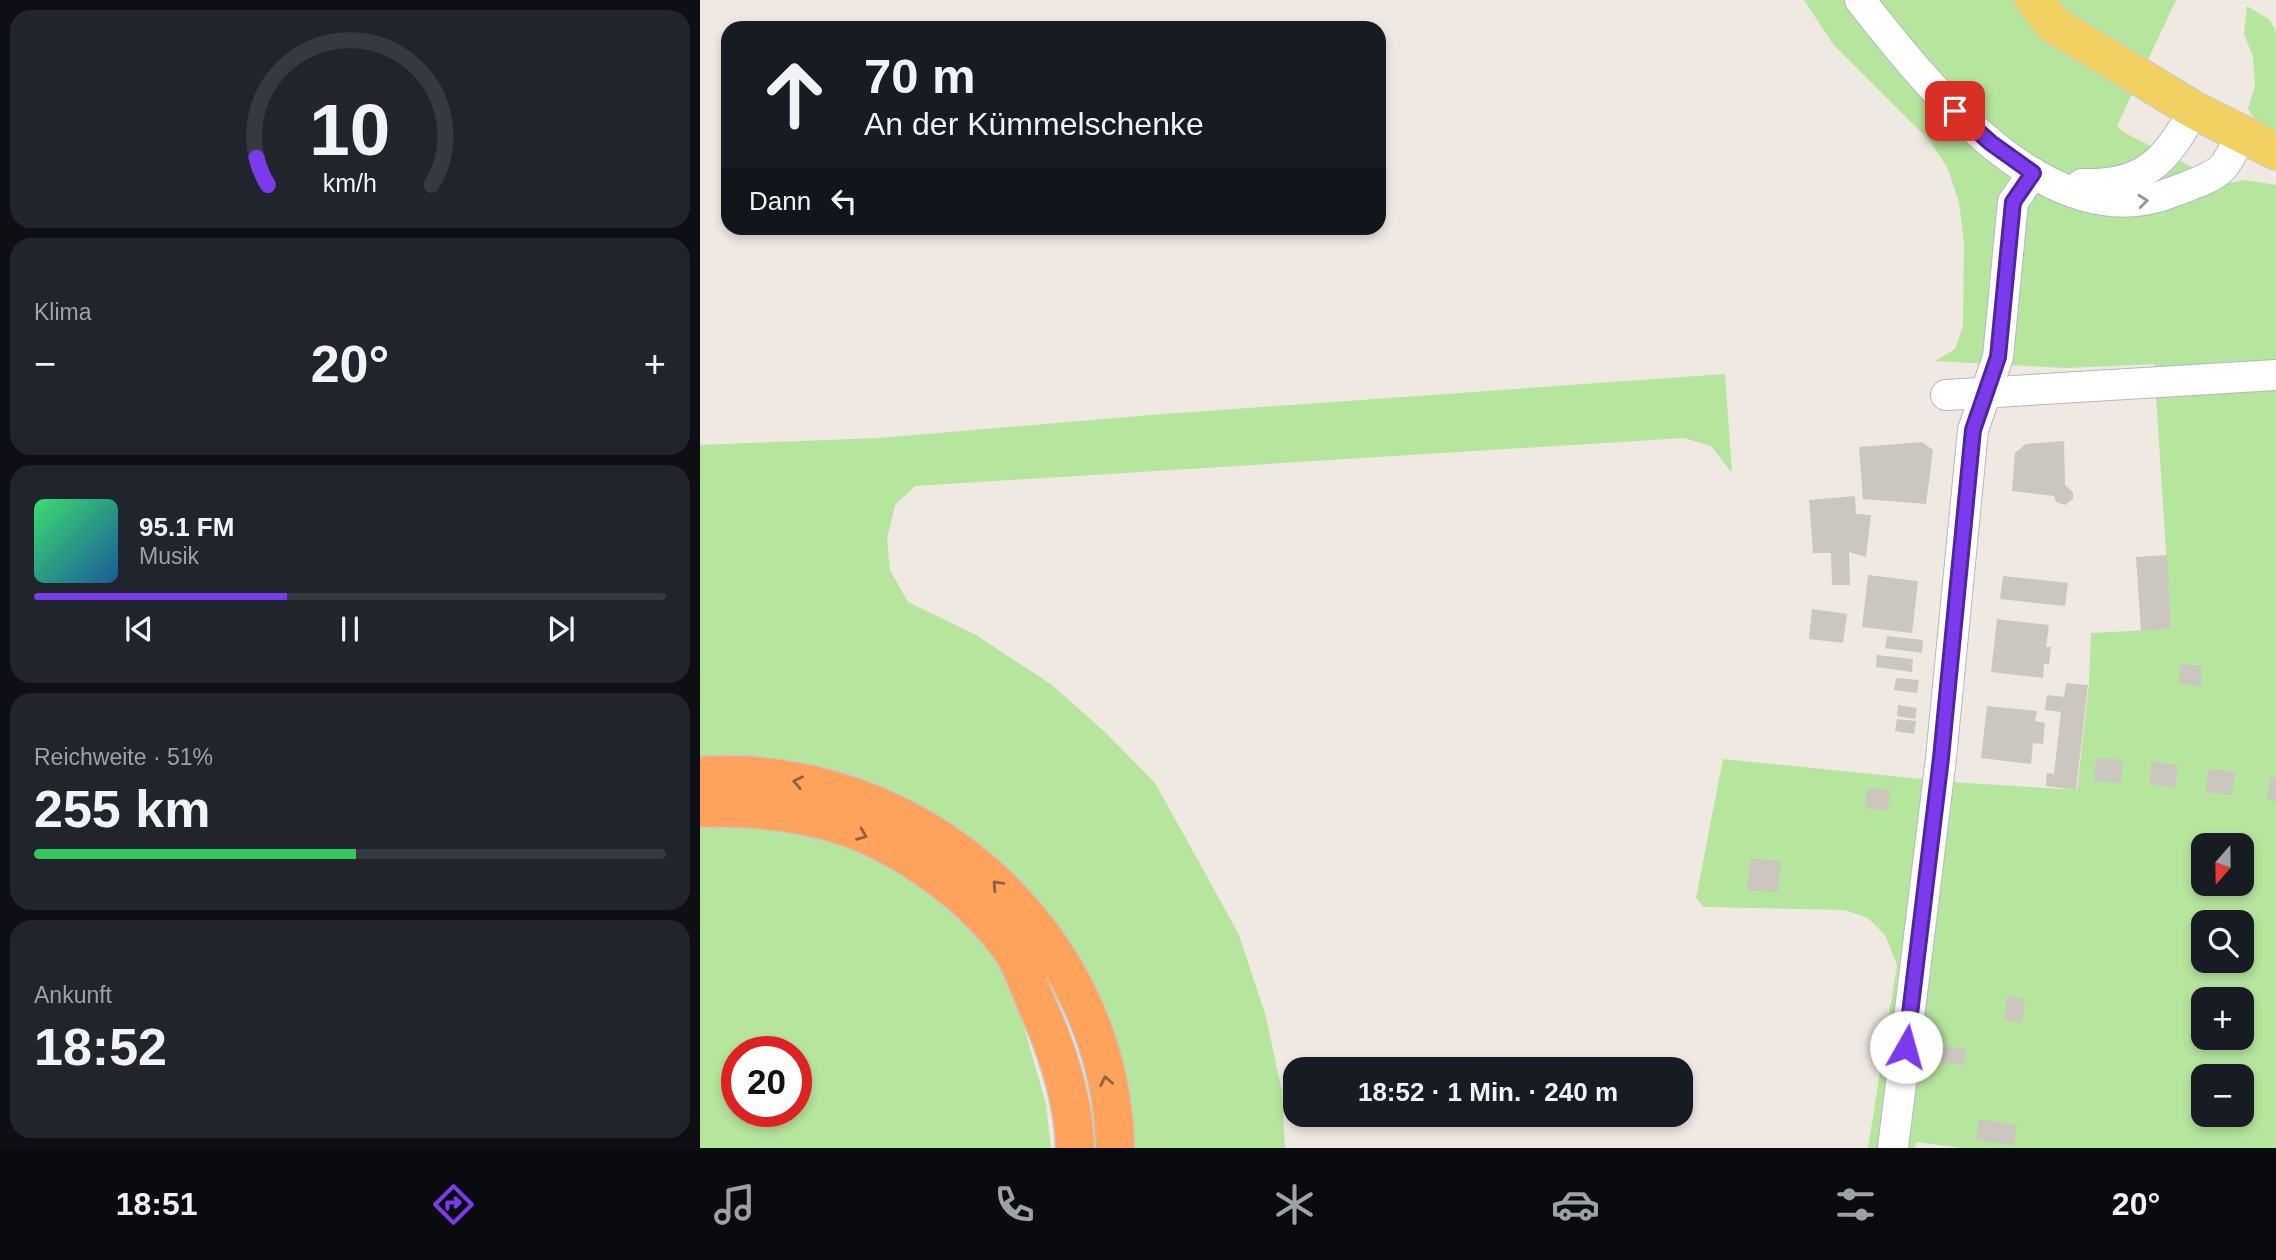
<!DOCTYPE html>
<html lang="de">
<meta charset="utf-8">
<style>
:root{--surface:#171b24;--page:#20242c;--text:#f1f3f6;--muted:#9ea1a6;--line:#363941;--accent:#7c3aed}
body{margin:0;font-family:Helvetica,sans-serif;background:var(--page);color:var(--text);height:100vh;display:flex;flex-direction:column;font-size:26px;white-space:nowrap}
*{box-sizing:border-box;margin:0}
p{font-size:23px;color:var(--muted)}
.icon{flex:none;width:38px;height:38px;fill:none;stroke:currentColor;stroke-width:2;stroke-linecap:round;stroke-linejoin:round}
.map{position:relative;flex:1;overflow:hidden}
.sheet{display:flex;flex-direction:column;gap:10px;padding:10px;background:#0d0f14;width:700px}
.sheet>*{flex:none}
.guide{position:absolute;left:21px;top:21px;width:665px;height:214px;border-radius:21px;box-shadow:0 4px 10px #0003;background:#171b24;color:var(--text);overflow:hidden}
.needle{width:46px;rotate:200deg}
.controls{position:absolute;left:1491px;top:833px;display:grid;gap:14px}
.controls a{display:grid;place-items:center;width:63px;height:63px;border-radius:14px;background:var(--surface);box-shadow:0 4px 10px #0003;font-size:35px}
.speed{position:absolute;left:21px;top:1036px;display:flex;gap:14px;font-size:35px;font-weight:700;text-align:center}
.speed>*{display:grid;place-content:center;width:91px;height:91px;border-radius:50%;background:var(--surface);box-shadow:0 4px 10px #0003;line-height:1}
.speed .limit{border:10px solid #d22;background:#fff;color:#111}
.pin{position:absolute;display:grid;place-items:center;width:60px;height:60px;color:#fff;margin:-30px;border-radius:14px;box-shadow:0 4px 10px #0006}
.me{position:absolute;width:77px;margin:-38px;rotate:7deg;stroke-linejoin:round;filter:drop-shadow(0 0 5px #0008)}
.turn{display:flex;align-items:center;gap:24px;height:147px;padding:0 28px;font-size:32px}
.turn .icon{width:91px;height:91px;stroke-width:2.5}
.turn b{display:block;font-size:49px;line-height:60px}
.then{display:flex;align-items:center;height:66px;padding:0 28px;background:#0003;gap:14px;font-size:26px}
.big{font-size:52px;font-weight:700;line-height:1.1}
.sheet .tile{flex:1;display:flex;flex-direction:column;justify-content:center;gap:10px;min-width:0;padding:0 24px;border-radius:21px;background:var(--page)}
.sheet .dial{align-items:center;gap:0}
.dial svg{height:182px;overflow:visible;fill:none;stroke:var(--line);stroke-width:7;stroke-linecap:round;text-anchor:middle}
.dial text{fill:var(--text);stroke:none}
.song{display:flex;align-items:center;gap:21px}
.cover{width:84px;height:84px;border-radius:10px;background:linear-gradient(135deg,hsl(140 70% 55%),hsl(210 70% 35%))}
.played{height:7px;border-radius:4px;background:linear-gradient(90deg,var(--accent) 40%,var(--line) 40%)}
.keys{display:flex;justify-content:space-around;direction:ltr}
.heat{display:flex;justify-content:space-between;align-items:center;font-size:38px;direction:ltr}
.charge{height:10px;border-radius:5px;background:linear-gradient(90deg,#34c759 51%,var(--line) 0)}
.trip{position:absolute;left:583px;top:1057px;width:410px;height:70px;border-radius:21px;background:var(--surface);box-shadow:0 4px 10px #0003;font-weight:700;line-height:70px;text-align:center}
.menu{display:flex;height:112px;justify-content:space-around;align-items:center;background:#090b0e;color:var(--muted)}
.menu .icon{width:49px;height:49px}
.menu .on{color:var(--accent)}
.menu b{font-size:32px;color:var(--text)}
main{display:flex;flex:1;min-height:0}
.map>svg:first-child{display:block}
.green{fill:#b6e59e;fill-rule:evenodd}
.building{fill:#cbc7bf}
.lines{fill:none;stroke-linecap:round;stroke-linejoin:round}
.minor-casing{stroke:#b4b7c1;stroke-width:32}
.major-casing{stroke:#c9c9c9;stroke-width:39}
.highway-casing{stroke:#c9c9c9;stroke-width:41}
.minor{stroke:#fff;stroke-width:30}
.major{stroke:#f2d163;stroke-width:37}
.highway{stroke:#ffa35c;stroke-width:38}
.oneway{stroke:#969696}
.oneway2{stroke:#8c6343}
.route-casing{stroke:#51269a;stroke-width:18}
.route{stroke:#7c3aed;stroke-width:12}
</style>
<main>
<section class="sheet">
<div class="tile dial"><svg viewBox="0 0 100 80">
<path d="M14 69A42 42 0 1 1 86 69"/>
<path d="M14 69A42 42 0 0 1 9 57" stroke="#7c3aed"/>
<text x="50" y="56" font-size="32" font-weight="700">10</text>
<text x="50" y="72" font-size="11">km/h</text>
</svg></div>
<div class="tile"><p>Klima</p>
<div class="heat"><a>−</a><b class="big">20°</b><a>+</a></div>
</div>
<div class="tile">
<div class="song"><i class="cover"></i><div><b>95.1 FM</b><p>Musik</p></div></div>
<div class="played"></div>
<div class="keys"><svg class="icon" aria-label="previous" viewBox="0 0 24 24"><path d="M18 5L8 12l10 7zM5 5v14"/></svg><svg class="icon" aria-label="pause" viewBox="0 0 24 24"><path d="M8 5v14M16 5v14"/></svg><svg class="icon" aria-label="next" viewBox="0 0 24 24"><path d="M6 5l10 7-10 7zM19 5v14"/></svg></div>
</div>
<div class="tile"><p>Reichweite · 51%</p><b class="big">255 km</b><div class="charge"></div></div>
<div class="tile"><p>Ankunft</p><b class="big">18:52</b></div>
</section>
<div class="map">
<svg width="1576" height="1148" viewBox="0 0 1576 1148">
<rect width="100%" height="100%" fill="#efe9e1"/>
<g class="green">
<path d="M 1104,0 L 1476,0 L 1417,126 L 1425,133 L 1526,184 L 1545,180 L 1576,185 L 1576,1148 L 1262,1148 L 1216,1142 L 1215,1148 L 1168,1148 L 1197,965 L 1185,935 L 1168,918 L 1145,910 L 1004,907 L 996,898 L 1023,759 L 1251,782 L 1377,790 L 1389,684 L 1391,633 L 1471,629 L 1454,364 L 1367,368 L 1235,361 L 1255,349 L 1263,326 L 1264,244 L 1259,202 L 1248,169 L 1230,141 L 1133,44 ZM 1503,845 L 1542,845 L 1542,884 L 1503,884 ZM 1503,922 L 1542,922 L 1542,961 L 1503,961 ZM 1503,999 L 1542,999 L 1542,1038 L 1503,1038 ZM 1503,1076 L 1542,1076 L 1542,1115 L 1503,1115 Z"/>
<path d="M 1547,6 L 1570,20 L 1576,32 L 1576,131 L 1552,116 L 1548,108 L 1555,86 L 1553,57 L 1544,34 Z"/>
<path d="M 1025,374 L 1032,473 L 1011,446 L 984,438 L 215,486 L 195,505 L 187,539 L 190,570 L 208,602 L 276,635 L 352,685 L 407,734 L 455,783 L 499,862 L 539,935 L 566,1017 L 582,1092 L 585,1148 L 429,1148 L 371,960 L 0,764 L 0,445 L 179,438 L 451,415 Z"/>
<path d="M 44,825 L 139,840 L 219,877 L 294,950 L 323,1023 L 346,1104 L 351,1148 L 0,1148 L 0,827 ZM 37,1052 L 96,1052 L 96,1111 L 37,1111 Z"/>
</g>
<g class="building">
<path d="M 1364,441 L 1365,485 L 1373,492 L 1373,499 L 1365,505 L 1356,502 L 1354,496 L 1312,491 L 1315,453 L 1326,444 Z"/>
<path d="M 1222,442 L 1233,450 L 1226,504 L 1163,499 L 1159,447 Z"/>
<path d="M 1155,496 L 1156,514 L 1171,515 L 1166,557 L 1149,552 L 1150,585 L 1132,585 L 1131,553 L 1113,553 L 1109,500 Z"/>
<path d="M 1467,555 L 1471,629 L 1441,631 L 1436,557 Z"/>
<path d="M 1168,575 L 1218,581 L 1212,633 L 1162,627 Z"/>
<path d="M 1303,576 L 1368,583 L 1365,606 L 1300,599 Z"/>
<path d="M 1112,609 L 1147,614 L 1143,643 L 1109,639 Z"/>
<path d="M 1297,619 L 1349,625 L 1346,647 L 1351,647 L 1349,664 L 1344,664 L 1343,678 L 1291,672 Z"/>
<path d="M 1187,636 L 1223,640 L 1222,653 L 1185,648 Z"/>
<path d="M 1177,655 L 1213,659 L 1212,672 L 1176,667 Z"/>
<path d="M 1481,664 L 1502,666 L 1501,686 L 1479,684 Z"/>
<path d="M 1196,678 L 1219,680 L 1217,693 L 1194,690 Z"/>
<path d="M 1366,683 L 1388,685 L 1376,790 L 1346,786 L 1347,773 L 1354,774 L 1361,712 L 1345,710 L 1347,695 L 1364,697 Z"/>
<path d="M 1198,705 L 1217,708 L 1215,719 L 1197,716 Z"/>
<path d="M 1287,706 L 1337,711 L 1335,721 L 1345,723 L 1343,744 L 1333,743 L 1331,764 L 1281,758 Z"/>
<path d="M 1197,719 L 1216,721 L 1214,734 L 1195,731 Z"/>
<path d="M 1396,758 L 1423,760 L 1421,783 L 1394,781 Z"/>
<path d="M 1452,762 L 1478,765 L 1475,788 L 1449,784 Z"/>
<path d="M 1509,769 L 1535,772 L 1532,795 L 1505,792 Z"/>
<path d="M 1570,777 L 1576,778 L 1576,801 L 1567,800 Z"/>
<path d="M 1167,788 L 1190,790 L 1188,811 L 1165,808 Z"/>
<path d="M 1050,858 L 1081,861 L 1078,892 L 1047,890 Z"/>
<path d="M 1307,996 L 1325,999 L 1322,1023 L 1304,1020 Z"/>
<path d="M 1225,1044 L 1266,1049 L 1264,1065 L 1224,1060 Z"/>
<path d="M 1279,1119 L 1317,1125 L 1314,1145 L 1276,1140 Z"/>
</g>
<g class="lines">
<g class="minor-casing">
<g id="minor">
<path d="M 1160,0 C 1227,85 1350,244 1475,191 C 1490,185 1512,179 1523,167 C 1530,159 1536,145 1541,135"/>
<path d="M 1382,184 C 1444,186 1465,162 1494,110"/>
<path d="M 1246,395 L 1576,375"/>
<path d="M 1193,1148 L 1241,758 L 1273,430 L 1298,357 L 1313,202 L 1333,173"/>
</g>
</g>
<g class="major-casing">
<path id="major" d="M 1334,0 L 1354,25 L 1494,110 L 1576,151"/>
</g>
<g class="highway-casing">
<g id="highway">
<path d="M 0,776 C 213,761 411,931 415,1148"/>
<path d="M 0,808 C 42,807 86,810 127,821 C 192,838 266,889 306,942 C 322,962 330,991 341,1014 C 359,1056 374,1102 375,1148"/>
</g>
</g>
<use href="#minor" class="minor"/>
<use href="#major" class="major"/>
<use href="#highway" class="highway"/>
</g>
<defs><path id="oneway-chevron" d="M-2-3.5L2.5 0L-2 3.5" fill="none" stroke-width="1.6" stroke-linecap="round" stroke-linejoin="round" transform="scale(1.75)"/></defs>
<use class="oneway" href="#oneway-chevron" transform="translate(1443 201) rotate(-6)"/>
<g class="oneway2">
<use href="#oneway-chevron" transform="translate(98 782) rotate(-168)"/>
<use href="#oneway-chevron" transform="translate(162 835) rotate(22)"/>
<use href="#oneway-chevron" transform="translate(297 885) rotate(-133)"/>
<use href="#oneway-chevron" transform="translate(406 1081) rotate(-101)"/>
</g>
<g class="lines">
<g class="route-casing">
<path id="route" d="M 1206,1047 L 1241,758 L 1273,430 L 1298,357 L 1313,202 L 1333,173 L 1291,143 L 1255,111"/>
</g>
<use href="#route" class="route"/>
</g>
</svg>
<div class="controls">
<a><svg class="needle" viewBox="-14 -14 28 28"><path d="M0-13l5 13h-10z" fill="#e53935"/><path d="M0 13l5-13h-10z" fill="#9ea1a6"/></svg></a>
<a><svg class="icon" aria-label="search" viewBox="0 0 24 24"><circle cx="10" cy="10" r="6"/><path d="M15 15l6 6"/></svg></a>
<a>+</a>
<a>−</a>
</div>
<div class="speed"><div class="limit">20</div></div>
<div class="pin" style="left:1255px;top:111px;background:#d93025"><svg class="icon" aria-label="arrive" viewBox="0 0 24 24"><path d="M6 21V4h12l-3 4 3 4H6"/></svg></div>
<svg class="me" style="left:1206px;top:1047px" viewBox="-20 -20 40 40"><circle r="19" fill="#fff"/><path d="M0-13L10 11 0 6-10 11z" fill="#7c3aed"/></svg>
<div class="trip">18:52 · 1 Min. · 240 m</div>
<div class="guide">
<div class="turn"><svg class="icon" aria-label="ahead" viewBox="0 0 24 24"><path d="M12 20V5M6 11l6-6 6 6"/></svg><div><b>70 m</b>An der Kümmelschenke</div></div>
<div class="then">Dann<svg class="icon" aria-label="left" viewBox="0 0 24 24"><path d="M17 20v-9H6M10 6l-5 5 5 5"/></svg></div>
</div>
</div>
</main>
<nav class="menu">
<b>18:51</b>
<svg class="icon on" aria-label="directions" viewBox="0 0 24 24"><path d="M12 3l9 9-9 9-9-9zM9 14v-3h6M13 9l2 2-2 2"/></svg>
<svg class="icon" aria-label="music" viewBox="0 0 24 24"><path d="M9 18V5l10-2v13"/><circle cx="6" cy="18" r="3"/><circle cx="16" cy="16" r="3"/></svg>
<svg class="icon" aria-label="phone" viewBox="0 0 24 24"><path d="M5 4h4l2 5-3 2q2 4 5 5l2-3 5 2v4C11 20 4 13 5 4z"/></svg>
<svg class="icon" aria-label="climate" viewBox="0 0 24 24"><path d="M12 3v18M4 7l16 10M4 17L20 7"/></svg>
<svg class="icon" aria-label="car" viewBox="0 0 24 24"><path d="M5 17H2v-5l4-1 3-4h7l3 4 3 1v5h-3M9 17h6M6 11h13"/><circle cx="7" cy="17" r="2"/><circle cx="17" cy="17" r="2"/></svg>
<svg class="icon" aria-label="filters" viewBox="0 0 24 24"><path d="M4 7h16M4 17h16"/><circle cx="9" cy="7" r="2"/><circle cx="15" cy="17" r="2"/></svg>
<b>20°</b>
</nav>
